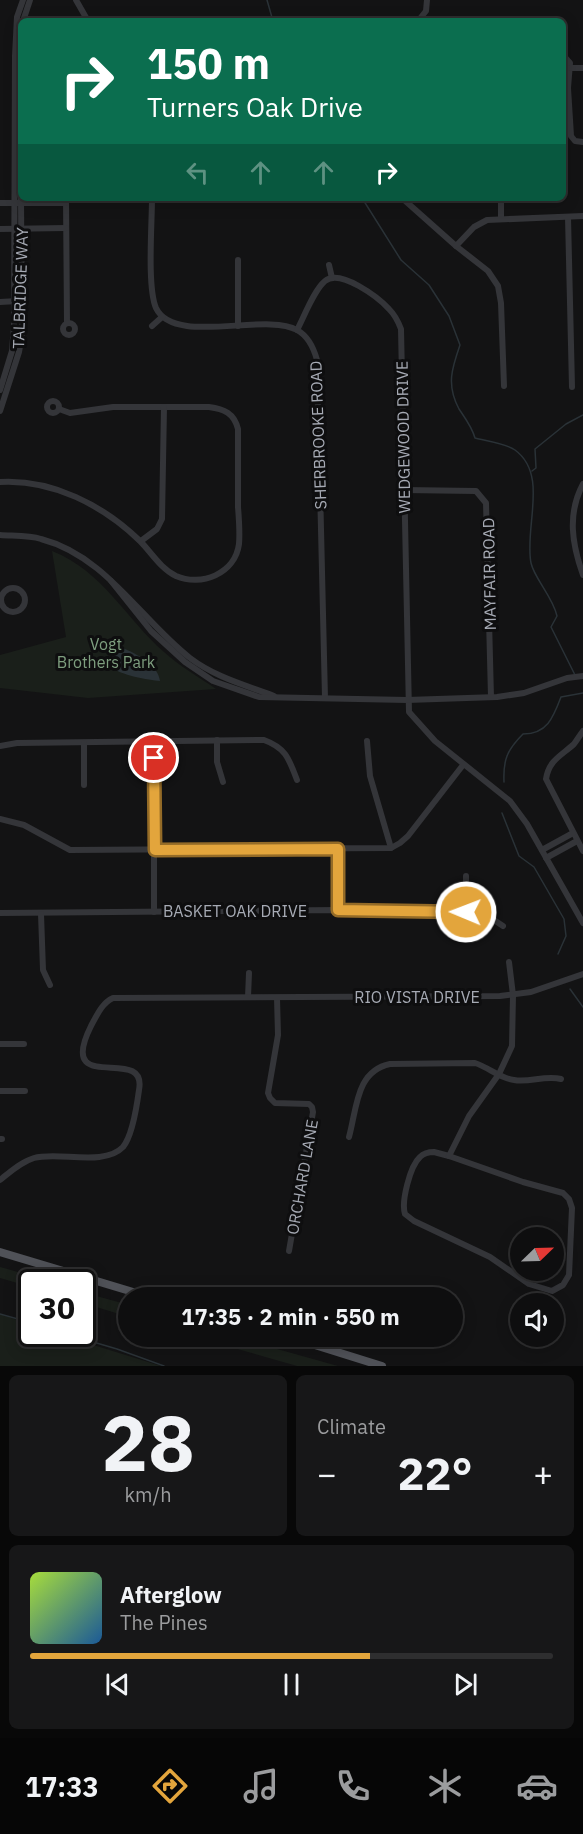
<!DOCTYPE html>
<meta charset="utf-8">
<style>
:root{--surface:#0e0e0f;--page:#171718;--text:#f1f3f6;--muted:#9b9c9e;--line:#2e2e2f;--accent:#e3a53c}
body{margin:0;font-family:"IBM Plex Sans",sans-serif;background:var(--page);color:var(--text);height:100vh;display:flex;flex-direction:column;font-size:22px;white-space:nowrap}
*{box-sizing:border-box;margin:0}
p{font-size:20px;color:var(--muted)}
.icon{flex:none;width:33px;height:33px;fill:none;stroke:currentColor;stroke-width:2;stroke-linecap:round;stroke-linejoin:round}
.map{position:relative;height:1366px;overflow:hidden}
.drawer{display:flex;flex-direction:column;gap:9px;padding:9px;background:#080808;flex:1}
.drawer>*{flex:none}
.top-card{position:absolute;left:18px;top:18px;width:548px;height:183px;border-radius:9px;box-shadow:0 3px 15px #0003,0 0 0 2px var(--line);background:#0b6e4f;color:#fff;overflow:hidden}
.needle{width:39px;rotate:67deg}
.fabs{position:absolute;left:510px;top:1227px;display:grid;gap:12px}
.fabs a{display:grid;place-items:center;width:54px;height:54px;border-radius:50%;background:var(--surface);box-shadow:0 3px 15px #0003,0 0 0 2px var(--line);font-size:30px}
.speed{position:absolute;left:18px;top:1269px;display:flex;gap:12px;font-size:30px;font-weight:700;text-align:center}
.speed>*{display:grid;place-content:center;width:78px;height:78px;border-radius:50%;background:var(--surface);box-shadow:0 3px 15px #0003,0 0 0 2px var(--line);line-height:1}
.speed .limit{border:3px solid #111;border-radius:9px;background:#fff;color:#111}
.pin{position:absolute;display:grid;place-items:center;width:51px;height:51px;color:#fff;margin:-26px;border:3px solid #fff;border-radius:50%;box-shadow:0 2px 6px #0007}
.me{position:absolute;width:66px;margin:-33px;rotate:271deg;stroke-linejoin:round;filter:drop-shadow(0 0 4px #0008)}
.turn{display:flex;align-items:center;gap:21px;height:126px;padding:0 30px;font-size:27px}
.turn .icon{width:78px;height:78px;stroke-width:2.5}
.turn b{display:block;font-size:42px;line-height:51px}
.lanes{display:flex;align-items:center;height:57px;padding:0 30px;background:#0003;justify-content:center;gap:30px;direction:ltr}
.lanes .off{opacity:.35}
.big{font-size:45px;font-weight:700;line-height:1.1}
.drawer .card{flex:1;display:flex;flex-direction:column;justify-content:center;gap:9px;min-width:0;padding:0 21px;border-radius:9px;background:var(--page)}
.drawer .dial{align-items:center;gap:0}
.dial b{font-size:78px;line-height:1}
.song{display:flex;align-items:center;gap:18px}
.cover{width:72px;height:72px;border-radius:9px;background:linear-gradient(135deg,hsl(80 70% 55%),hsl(210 70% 35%))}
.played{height:6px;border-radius:3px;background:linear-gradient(90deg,var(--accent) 65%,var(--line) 65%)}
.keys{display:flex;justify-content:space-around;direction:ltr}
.heat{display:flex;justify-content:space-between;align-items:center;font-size:33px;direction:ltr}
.drawer .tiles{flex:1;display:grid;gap:9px;grid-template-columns:1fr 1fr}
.card:last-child{grid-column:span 2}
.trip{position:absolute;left:118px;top:1287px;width:345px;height:60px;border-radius:30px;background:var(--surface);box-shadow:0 3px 15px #0003,0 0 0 2px var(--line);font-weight:700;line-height:60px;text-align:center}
.tab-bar{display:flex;height:96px;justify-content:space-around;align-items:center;background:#060606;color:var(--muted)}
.tab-bar .icon{width:42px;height:42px}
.tab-bar .active{color:var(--accent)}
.tab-bar b{font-size:27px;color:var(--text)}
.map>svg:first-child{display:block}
.green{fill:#1a1f1a}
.water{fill:#2a3237}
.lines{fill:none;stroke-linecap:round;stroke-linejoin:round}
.stream{stroke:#2a3237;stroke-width:1.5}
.minor{stroke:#343539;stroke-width:6}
.major{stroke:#505258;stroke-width:8}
.route-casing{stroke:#946b27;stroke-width:15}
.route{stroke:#e3a53c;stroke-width:10}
.labels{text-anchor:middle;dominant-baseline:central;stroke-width:6;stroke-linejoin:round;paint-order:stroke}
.street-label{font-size:16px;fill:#a6aab4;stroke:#0e0e0f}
.park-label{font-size:16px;fill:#7e9e7f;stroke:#0e0e0f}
</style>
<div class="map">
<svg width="583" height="1366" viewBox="0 0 583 1366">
<rect width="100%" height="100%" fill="#131314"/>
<g class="green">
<path d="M 52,551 C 103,571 126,619 164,652 C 179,666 199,677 216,689 L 88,698 L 0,688 L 0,655 L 66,637 Z"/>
<path d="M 0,1267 L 4,1268 L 52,1282 L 32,1282 L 31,1287 L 0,1278 Z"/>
<path d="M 82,1292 L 129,1305 L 129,1317 L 83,1303 Z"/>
<path d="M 0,1314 L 31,1325 L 32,1334 L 58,1334 L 161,1366 L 0,1366 Z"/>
<path d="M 195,1337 L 234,1337 L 338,1366 L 297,1366 Z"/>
</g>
<path class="water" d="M 123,648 C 136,654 158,664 160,681 C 149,680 119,675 112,667 C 109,662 110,658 111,652 L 115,649 Z"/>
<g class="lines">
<g class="stream">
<path d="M 267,0 L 273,21"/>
<path d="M 362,198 L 401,260 L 429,285 L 449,316 L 460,345 C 452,368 446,385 459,409 C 465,418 472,427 475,438 C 487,441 505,443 515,450 C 549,475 524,527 531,563 C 534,578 553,597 557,616 L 551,627 L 575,675"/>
<path d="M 532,471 L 536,468 L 535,449 L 566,424 L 583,415"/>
<path d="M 504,782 C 503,760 507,750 523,734 C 547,734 553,718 561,697 L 583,693"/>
<path d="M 502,813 L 519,856 L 534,867 L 564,919 L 566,936 L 558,954"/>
<path d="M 570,989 L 583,1007"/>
<path d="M 0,1314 L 32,1323"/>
<path d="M 66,1334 L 117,1349 L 164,1366"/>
</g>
<g class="minor">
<path d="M 76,0 L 88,21"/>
<path d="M 23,21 L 30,0"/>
<path d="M 418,21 L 426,11 L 427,0"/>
<path d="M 21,42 L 21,187"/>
<path d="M 562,54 L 570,63 L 568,88 L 571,136 L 575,141 L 583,142"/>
<path d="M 570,68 L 583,68"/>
<path d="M 66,198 L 67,323"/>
<path d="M 152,198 C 152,224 147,287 156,308 C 174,346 265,312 297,330 C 308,336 314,349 317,360 L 325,698"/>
<path d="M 402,198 L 456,246 L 488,271 L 498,286 L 501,303 L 504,386"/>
<path d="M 501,198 L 501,218"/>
<path d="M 0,203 L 66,203"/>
<path d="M 568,217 L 572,387"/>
<path d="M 0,229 L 66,228"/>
<path d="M 456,246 L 474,227 L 487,220 L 583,216"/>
<path d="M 238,260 L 238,326"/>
<path d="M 329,265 L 332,278"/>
<path d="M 0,302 L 18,301"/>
<circle cx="69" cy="329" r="6"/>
<path d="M 152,326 L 162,317"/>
<path d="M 297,330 C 304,317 314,290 325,281 C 340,268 379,298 389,309 C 395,315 398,321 401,329 L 409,712 L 435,741 L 510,801 L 527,824 L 583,923"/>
<path d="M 0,390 L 12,351 L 14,326 L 15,56 L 17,17 L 23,0"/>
<circle cx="53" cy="407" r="6"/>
<path d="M 0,411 L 19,352 L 22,335 L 21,198"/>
<path d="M 0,482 C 52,479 103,505 140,541 C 151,552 161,569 176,576 C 201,587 235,574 239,544 C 240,532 239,519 238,507 C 238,481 238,455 238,429 C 234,413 224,409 209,407 L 113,407 L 70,413 L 59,409"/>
<path d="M 583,484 C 567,514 572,544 583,575"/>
<path d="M 404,490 L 476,491 L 486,503 L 491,697"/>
<path d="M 0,535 C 13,536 29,535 41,539 C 106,556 140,619 190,658 C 215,677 245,685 274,696"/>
<path d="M 141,541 L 157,529 L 162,519 L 164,407"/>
<path d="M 111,581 L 151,631 L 185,662 L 213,681 L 259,697 L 407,700 L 497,697 L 524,693 L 567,678 L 583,676"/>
<circle cx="13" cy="600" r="12"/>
<path d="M 583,731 C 580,735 577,740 574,744 C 561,756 549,760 546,779 L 583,851"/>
<path d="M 217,740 L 217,762 L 223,782"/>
<path d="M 367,741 L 370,776 L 391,848"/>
<path d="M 0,746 L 17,743 L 264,740 C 286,748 289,759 297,780"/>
<path d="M 84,785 L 84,743"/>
<path d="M 0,819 L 24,825 L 70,850 L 391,848 L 400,843 L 408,836 L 463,765"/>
<path d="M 338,849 L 338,910"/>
<path d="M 542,850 L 573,833"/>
<path d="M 546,858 L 577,841"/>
<path d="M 466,876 L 466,912"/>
<path d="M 154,912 L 154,742"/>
<path d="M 0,913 L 338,910 L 466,912 L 485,914 L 503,926"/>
<path d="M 41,914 L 43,970 L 50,985"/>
<path d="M 248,997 L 249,973"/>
<path d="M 277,998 L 278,1035 L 268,1093 L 270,1098 L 275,1103 L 309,1104 L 312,1107 L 313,1112 L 289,1251"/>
<path d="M 0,1044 L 24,1044"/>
<path d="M 0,1091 L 25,1091"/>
<path d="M 349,1137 C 357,1108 356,1071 390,1064 L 475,1063 C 488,1067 501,1079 514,1080 C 529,1083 545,1075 561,1079"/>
<path d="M 0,1139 L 2,1139"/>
<path d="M 434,1152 L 449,1156 L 523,1182 L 563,1193 L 569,1199 L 572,1208 L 569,1275 L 563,1285 L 552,1291 L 529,1284 L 490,1257 L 414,1221 L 405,1214 C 401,1202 410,1166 420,1157 C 424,1153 429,1152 434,1152 Z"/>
<path d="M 449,1156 L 469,1116 L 499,1074 L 512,1046 L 513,995 L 509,962"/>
<path d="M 0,1180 C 10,1172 21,1162 34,1158 C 58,1151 104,1167 123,1147 C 132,1136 137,1105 139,1090 C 148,1043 55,1098 91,1026 C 97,1015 102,1003 113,998 L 500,996 L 531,992 L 583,974"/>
</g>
<g class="major">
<path d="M 0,1252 L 153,1298"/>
<path d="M 286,1336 L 382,1366"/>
</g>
</g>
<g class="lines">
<g class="route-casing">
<path id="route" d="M 154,758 L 155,850 L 338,849 L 338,910 L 466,912"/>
</g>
<use href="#route" class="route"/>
</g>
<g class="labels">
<g class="street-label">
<text transform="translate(20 288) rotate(-88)">TALBRIDGE WAY</text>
<text transform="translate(318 435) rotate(-92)">SHERBROOKE ROAD</text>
<text transform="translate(403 437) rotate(-91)">WEDGEWOOD DRIVE</text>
<text transform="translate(489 574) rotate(-91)">MAYFAIR ROAD</text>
<text x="235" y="911">BASKET OAK DRIVE</text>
<text x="417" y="997">RIO VISTA DRIVE</text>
<text transform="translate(302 1177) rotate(-80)">ORCHARD LANE</text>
</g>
<g class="park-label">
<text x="106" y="644">Vogt<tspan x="106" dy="18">Brothers Park</tspan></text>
</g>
</g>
</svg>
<div class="fabs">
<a><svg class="needle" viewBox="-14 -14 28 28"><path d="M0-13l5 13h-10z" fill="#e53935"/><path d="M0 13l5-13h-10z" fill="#9b9c9e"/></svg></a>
<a><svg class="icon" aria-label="sound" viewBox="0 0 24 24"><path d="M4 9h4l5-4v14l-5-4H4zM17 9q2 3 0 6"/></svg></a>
</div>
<div class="speed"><div class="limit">30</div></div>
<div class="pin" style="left:154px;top:758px;background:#d93025"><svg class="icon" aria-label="arrive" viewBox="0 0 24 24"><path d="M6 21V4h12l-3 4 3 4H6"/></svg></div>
<svg class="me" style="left:466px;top:912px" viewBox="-20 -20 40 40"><circle r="17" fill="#e3a53c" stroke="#fff" stroke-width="3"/><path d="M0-11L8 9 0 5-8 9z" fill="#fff"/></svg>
<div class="trip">17:35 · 2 min · 550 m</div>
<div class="top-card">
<div class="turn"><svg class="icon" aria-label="right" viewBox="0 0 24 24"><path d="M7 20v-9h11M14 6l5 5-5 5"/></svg><div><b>150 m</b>Turners Oak Drive</div></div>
<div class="lanes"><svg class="icon off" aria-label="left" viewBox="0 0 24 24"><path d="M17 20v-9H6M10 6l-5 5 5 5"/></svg><svg class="icon off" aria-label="ahead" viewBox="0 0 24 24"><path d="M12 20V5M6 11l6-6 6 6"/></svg><svg class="icon off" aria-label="ahead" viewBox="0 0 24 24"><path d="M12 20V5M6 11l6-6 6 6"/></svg><svg class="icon" aria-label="right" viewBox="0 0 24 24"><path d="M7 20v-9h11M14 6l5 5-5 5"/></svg></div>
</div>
</div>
<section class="drawer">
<div class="tiles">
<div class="card dial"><b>28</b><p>km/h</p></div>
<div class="card"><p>Climate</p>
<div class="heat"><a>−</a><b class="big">22°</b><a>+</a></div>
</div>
<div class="card">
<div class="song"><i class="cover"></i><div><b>Afterglow</b><p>The Pines</p></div></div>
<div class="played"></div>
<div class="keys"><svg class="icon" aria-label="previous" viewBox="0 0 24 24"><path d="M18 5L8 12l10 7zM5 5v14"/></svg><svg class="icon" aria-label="pause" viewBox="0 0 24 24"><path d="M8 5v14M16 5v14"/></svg><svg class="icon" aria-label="next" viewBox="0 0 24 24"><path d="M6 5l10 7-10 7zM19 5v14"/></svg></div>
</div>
</div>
</section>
<nav class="tab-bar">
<b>17:33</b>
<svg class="icon active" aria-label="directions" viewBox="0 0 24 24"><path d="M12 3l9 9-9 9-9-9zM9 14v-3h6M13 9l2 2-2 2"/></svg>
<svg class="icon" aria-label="music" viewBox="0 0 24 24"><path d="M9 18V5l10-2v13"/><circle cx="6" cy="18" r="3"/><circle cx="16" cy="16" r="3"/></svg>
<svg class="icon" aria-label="phone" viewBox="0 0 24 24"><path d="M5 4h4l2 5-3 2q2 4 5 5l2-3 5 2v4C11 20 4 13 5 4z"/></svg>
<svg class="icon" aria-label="climate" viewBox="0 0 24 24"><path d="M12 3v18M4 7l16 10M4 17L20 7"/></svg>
<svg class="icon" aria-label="car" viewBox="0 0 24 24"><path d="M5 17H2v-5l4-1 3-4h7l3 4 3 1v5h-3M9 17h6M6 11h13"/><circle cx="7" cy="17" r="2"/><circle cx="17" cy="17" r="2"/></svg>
</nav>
